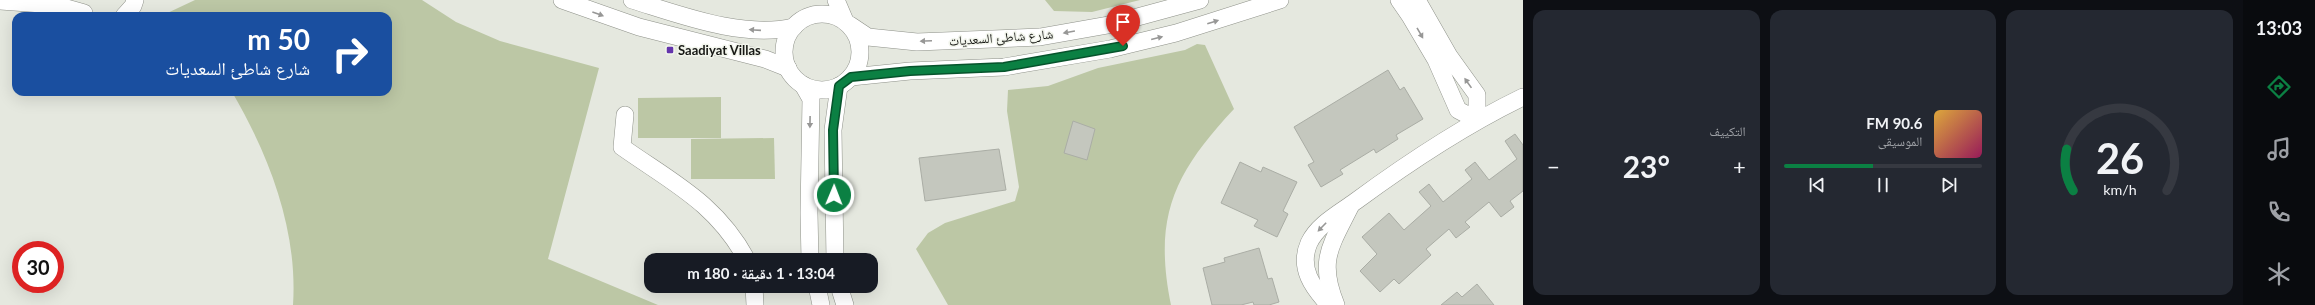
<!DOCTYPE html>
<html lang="ar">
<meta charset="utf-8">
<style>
:root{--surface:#171b24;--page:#242831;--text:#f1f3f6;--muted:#9ea1a6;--line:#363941;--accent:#0b8043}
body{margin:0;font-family:Lato,"Noto Naskh Arabic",sans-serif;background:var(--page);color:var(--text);direction:rtl;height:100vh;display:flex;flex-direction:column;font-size:15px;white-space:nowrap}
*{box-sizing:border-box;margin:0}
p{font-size:13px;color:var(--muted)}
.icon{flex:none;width:22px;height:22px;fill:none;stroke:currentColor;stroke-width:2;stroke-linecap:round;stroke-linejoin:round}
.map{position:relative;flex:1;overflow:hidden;direction:ltr}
.side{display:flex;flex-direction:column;gap:10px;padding:10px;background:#0d0f14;width:720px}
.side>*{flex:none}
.banner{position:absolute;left:12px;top:12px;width:380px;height:84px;border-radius:12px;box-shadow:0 4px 16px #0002;direction:rtl;background:#1a4fa0;color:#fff;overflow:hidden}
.speed{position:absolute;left:12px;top:241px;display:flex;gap:8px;font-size:20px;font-weight:700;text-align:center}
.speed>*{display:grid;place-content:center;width:52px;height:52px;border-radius:50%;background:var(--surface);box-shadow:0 4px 16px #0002;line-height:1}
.speed .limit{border:6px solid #d22;background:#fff;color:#111}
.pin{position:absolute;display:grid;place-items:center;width:34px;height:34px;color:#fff;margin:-41px -17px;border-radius:50% 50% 50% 0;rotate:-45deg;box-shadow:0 0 4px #0007}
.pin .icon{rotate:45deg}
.me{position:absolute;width:44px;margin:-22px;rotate:1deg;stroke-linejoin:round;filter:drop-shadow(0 0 3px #0008)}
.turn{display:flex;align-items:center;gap:14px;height:84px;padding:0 16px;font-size:18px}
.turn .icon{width:52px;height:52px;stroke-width:2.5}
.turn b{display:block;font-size:28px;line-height:34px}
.big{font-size:30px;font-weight:700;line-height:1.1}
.side .card{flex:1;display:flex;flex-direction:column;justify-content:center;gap:6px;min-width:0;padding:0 14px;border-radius:12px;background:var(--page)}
.side .dial{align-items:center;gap:0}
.dial svg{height:104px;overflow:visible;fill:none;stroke:var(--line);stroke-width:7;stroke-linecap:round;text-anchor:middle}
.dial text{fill:var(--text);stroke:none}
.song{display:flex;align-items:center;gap:12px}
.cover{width:48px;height:48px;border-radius:6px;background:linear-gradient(135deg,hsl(40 70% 55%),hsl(330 70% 35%))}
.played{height:4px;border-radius:2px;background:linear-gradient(90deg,var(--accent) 45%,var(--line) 45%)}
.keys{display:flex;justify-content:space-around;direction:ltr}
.heat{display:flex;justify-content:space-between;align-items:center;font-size:22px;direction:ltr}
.side .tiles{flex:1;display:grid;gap:10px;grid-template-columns:repeat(3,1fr)}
.trip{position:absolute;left:644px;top:253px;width:234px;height:40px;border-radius:12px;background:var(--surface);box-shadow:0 4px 16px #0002;font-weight:700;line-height:40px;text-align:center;direction:rtl}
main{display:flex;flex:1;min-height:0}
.tabs{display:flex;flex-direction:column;width:72px;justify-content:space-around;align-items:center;background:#090b0e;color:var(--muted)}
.tabs .icon{width:28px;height:28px}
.tabs .on{color:var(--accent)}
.tabs b{font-size:18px;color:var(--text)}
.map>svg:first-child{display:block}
.green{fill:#bcc7a5}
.building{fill:#c4c7be;stroke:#aaada5}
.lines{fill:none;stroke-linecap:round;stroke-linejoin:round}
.minor-casing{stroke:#8e9189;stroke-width:18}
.minor{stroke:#fff;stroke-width:17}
.oneway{fill:#979796}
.route-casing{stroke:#07532c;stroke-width:10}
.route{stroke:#0b8043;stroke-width:7}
.poi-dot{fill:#6435ac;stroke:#f2f5ec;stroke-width:1.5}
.labels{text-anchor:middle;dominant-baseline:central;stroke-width:3;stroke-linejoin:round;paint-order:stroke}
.street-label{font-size:13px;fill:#171815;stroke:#f2f5ec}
.poi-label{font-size:13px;font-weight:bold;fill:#171815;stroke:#f2f5ec;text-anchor:start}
</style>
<main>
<nav class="tabs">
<b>13:03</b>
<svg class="icon on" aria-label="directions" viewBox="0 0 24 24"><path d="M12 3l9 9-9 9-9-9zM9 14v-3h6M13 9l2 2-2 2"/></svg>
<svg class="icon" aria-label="music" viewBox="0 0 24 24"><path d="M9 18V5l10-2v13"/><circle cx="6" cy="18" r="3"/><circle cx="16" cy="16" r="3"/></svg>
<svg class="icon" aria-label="phone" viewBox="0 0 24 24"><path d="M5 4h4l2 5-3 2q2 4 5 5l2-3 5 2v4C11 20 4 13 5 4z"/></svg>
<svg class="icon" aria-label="climate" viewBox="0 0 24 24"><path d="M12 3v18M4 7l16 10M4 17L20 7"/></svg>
</nav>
<section class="side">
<div class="tiles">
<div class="card dial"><svg viewBox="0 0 100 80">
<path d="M14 69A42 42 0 1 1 86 69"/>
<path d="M14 69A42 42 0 0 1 9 37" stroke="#0b8043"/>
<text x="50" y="56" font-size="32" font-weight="700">26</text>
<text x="50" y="72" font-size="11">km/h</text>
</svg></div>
<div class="card">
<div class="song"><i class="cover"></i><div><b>90.6 FM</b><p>الموسيقى</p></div></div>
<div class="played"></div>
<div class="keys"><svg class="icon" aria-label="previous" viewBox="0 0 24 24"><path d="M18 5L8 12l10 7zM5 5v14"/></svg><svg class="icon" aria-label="pause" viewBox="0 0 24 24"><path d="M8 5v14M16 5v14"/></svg><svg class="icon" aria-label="next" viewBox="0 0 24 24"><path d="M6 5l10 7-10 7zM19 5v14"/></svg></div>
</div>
<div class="card"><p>التكييف</p>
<div class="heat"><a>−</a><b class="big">23°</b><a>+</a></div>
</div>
</div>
</section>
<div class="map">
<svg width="1523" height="305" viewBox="0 0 1523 305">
<rect width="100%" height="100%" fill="#e5e8df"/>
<g class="green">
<path d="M 195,0 L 422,0 L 456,22 L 500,41 L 599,68 L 548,259 L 658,305 L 293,305 C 298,230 269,155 232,92 L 388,92 L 388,16 L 161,16 Z"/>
<path d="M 1045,0 L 1140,0 L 1092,12 L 1054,11 Z"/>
<path d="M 1197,44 L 1205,45 L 1234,109 C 1174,173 1153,217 1171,305 L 948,305 L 916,249 L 928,233 L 945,223 L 1015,201 L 1019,187 L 1007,111 L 1008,90 L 1048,86 L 1098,68 L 1185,50 Z"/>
<path d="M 721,97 L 721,138 L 638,138 L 638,98 Z"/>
<path d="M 774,138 L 775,179 L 691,179 L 691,139 Z"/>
</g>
<g class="building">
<path d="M 1388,70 L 1400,90 L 1404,87 L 1423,119 L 1396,135 L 1398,139 L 1376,153 L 1374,149 L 1340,170 L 1343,174 L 1321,187 L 1308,165 L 1314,162 L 1294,127 Z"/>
<path d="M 1073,121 L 1095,129 L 1087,160 L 1064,153 Z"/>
<path d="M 1515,134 L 1523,145 L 1523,191 L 1510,201 L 1514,207 L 1501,217 L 1489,202 L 1465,222 L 1470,227 L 1456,238 L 1449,229 L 1426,249 L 1431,255 L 1399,284 L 1394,279 L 1380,292 L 1360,271 L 1377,254 L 1362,237 L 1389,213 L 1404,230 L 1431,206 L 1419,192 L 1429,184 L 1443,202 L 1472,179 L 1465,170 L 1475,162 L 1489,180 L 1517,159 L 1505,141 Z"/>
<path d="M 999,149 L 1006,190 L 925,201 L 919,158 Z"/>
<path d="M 1240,162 L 1261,172 L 1263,167 L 1297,182 L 1283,211 L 1288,214 L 1277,237 L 1254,226 L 1258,220 L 1221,203 Z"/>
<path d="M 1259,248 L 1268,279 L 1272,278 L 1279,302 L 1269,305 L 1254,305 L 1253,302 L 1241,305 L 1212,305 L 1203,268 L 1225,262 L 1224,258 Z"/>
<path d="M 1477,284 L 1494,305 L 1441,305 L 1457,292 L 1462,297 Z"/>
</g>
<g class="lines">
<g class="minor-casing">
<g id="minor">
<path d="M 562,0 L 639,27 L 765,59 L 788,68"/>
<path d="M 632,0 C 681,15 743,39 794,27"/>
<path d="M 836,0 L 845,21"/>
<path d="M 1399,0 L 1410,16 L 1436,60 L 1458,110 L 1477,120 L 1477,95 L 1449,56 L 1417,0"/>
<path d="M 0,1 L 56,5 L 84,13"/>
<circle cx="822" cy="52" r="38"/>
<path d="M 124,16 L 133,6 L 135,0"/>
<path d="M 850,25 L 868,37 L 917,42 L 1040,37 L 1108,25 L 1200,0"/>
<path d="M 851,77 L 910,71 L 1004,67 L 1110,49 L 1176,33 L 1280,0"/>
<path d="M 803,85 L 811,99 L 809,213 L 810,260"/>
<path d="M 625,115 L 622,147 C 673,183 716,203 747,260"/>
<path d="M 835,260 L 833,130 L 839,86"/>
<path d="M 754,286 L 755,305"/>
<path d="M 817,286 L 821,305"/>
<path d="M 839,286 L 845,305"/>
<path d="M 1329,305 C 1313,288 1298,268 1309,243 C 1318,224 1340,213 1356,201 C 1409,162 1463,126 1523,97"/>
<path d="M 1336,305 C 1318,261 1330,247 1350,207"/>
</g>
</g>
<use href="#minor" class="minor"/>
</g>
<defs><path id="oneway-solid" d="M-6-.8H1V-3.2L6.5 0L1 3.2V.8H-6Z"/></defs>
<g class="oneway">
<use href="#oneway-solid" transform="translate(598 14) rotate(20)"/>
<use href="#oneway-solid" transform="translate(1213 22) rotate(-17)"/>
<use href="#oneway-solid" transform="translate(755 30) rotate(-176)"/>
<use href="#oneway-solid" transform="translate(1069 32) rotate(170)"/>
<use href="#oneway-solid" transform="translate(1420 33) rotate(60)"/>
<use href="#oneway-solid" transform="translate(1157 38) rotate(-14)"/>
<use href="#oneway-solid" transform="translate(926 41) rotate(178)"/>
<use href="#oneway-solid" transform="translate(1468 83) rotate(-125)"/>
<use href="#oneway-solid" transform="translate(810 122) rotate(91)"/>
<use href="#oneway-solid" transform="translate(1322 227) rotate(134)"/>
</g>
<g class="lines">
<g class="route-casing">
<path id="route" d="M 834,195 L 833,130 L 839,86 L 851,77 L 910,71 L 1004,67 L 1123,46"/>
</g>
<use href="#route" class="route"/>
</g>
<rect class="poi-dot" x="666" y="46" width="8" height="8" rx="2"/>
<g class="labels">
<g class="street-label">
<text transform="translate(1001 37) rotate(-4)">شارع شاطئ السعديات</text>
</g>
<g class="poi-label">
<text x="678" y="50">Saadiyat Villas</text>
</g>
</g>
</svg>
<div class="speed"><div class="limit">30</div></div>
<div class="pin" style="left:1123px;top:46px;background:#d93025"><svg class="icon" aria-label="arrive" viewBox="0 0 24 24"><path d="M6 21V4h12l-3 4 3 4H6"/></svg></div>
<svg class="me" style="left:834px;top:195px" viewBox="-20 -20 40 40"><circle r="17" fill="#0b8043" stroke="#fff" stroke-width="3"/><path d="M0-11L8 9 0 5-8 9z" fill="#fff"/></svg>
<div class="trip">13:04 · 1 دقيقة · 180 m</div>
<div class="banner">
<div class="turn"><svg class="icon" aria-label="right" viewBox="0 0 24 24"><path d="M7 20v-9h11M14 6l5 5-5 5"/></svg><div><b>50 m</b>شارع شاطئ السعديات</div></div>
</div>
</div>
</main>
